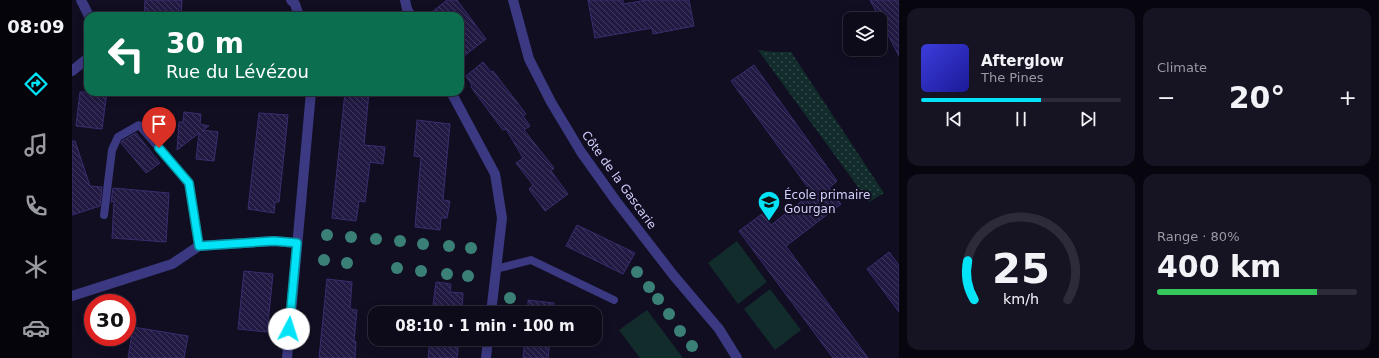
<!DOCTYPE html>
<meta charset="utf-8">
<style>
:root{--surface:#0d0a1a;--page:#161323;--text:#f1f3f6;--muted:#9a9aa2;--line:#2d2b39;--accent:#03e3f7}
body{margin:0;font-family:"DejaVu Sans",sans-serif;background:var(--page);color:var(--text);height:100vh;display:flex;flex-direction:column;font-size:15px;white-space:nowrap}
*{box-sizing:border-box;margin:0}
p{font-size:13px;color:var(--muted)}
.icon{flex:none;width:22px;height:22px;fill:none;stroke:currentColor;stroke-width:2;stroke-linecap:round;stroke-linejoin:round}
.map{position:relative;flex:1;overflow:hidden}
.drawer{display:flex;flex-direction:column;gap:8px;padding:8px;background:#07060e;width:480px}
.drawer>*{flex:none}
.guide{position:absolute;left:12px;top:12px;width:380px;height:84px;border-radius:12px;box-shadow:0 2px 10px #0003,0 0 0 1px var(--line);background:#0b6e4f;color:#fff;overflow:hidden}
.buttons{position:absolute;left:771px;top:12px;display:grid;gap:8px}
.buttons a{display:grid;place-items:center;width:44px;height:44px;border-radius:8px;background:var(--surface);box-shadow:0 2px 10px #0003,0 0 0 1px var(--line);font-size:20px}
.speed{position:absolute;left:12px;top:294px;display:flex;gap:8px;font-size:20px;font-weight:700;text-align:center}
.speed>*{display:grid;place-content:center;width:52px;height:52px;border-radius:50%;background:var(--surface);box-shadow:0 2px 10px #0003,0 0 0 1px var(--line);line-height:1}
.speed .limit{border:6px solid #d22;background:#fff;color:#111}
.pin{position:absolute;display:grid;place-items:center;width:34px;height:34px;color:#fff;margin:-41px -17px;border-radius:50% 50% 50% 0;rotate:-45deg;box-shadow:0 0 4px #0007}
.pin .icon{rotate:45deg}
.me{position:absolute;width:44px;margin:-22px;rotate:5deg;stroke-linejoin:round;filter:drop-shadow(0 0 3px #0008)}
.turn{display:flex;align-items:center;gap:14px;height:84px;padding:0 16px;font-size:18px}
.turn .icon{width:52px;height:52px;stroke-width:2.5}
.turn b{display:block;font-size:28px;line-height:34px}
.big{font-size:30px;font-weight:800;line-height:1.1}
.drawer .tile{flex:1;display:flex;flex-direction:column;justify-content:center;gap:6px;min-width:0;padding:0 14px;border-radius:12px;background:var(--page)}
.drawer .dial{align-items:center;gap:0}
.dial svg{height:104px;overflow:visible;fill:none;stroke:var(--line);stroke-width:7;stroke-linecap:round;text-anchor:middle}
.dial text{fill:var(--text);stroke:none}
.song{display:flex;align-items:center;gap:12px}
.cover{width:48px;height:48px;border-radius:6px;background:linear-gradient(135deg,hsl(240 70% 55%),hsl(240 70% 35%))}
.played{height:4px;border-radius:2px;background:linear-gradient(90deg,var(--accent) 60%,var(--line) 60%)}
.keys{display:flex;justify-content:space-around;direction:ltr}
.heat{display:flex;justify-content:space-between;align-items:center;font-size:22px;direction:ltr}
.charge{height:6px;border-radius:3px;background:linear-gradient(90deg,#34c759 80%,var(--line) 0)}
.drawer .tiles{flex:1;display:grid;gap:8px;grid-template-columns:repeat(2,1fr)}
.trip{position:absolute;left:296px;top:306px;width:234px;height:40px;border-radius:12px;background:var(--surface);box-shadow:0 2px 10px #0003,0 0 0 1px var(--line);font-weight:800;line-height:40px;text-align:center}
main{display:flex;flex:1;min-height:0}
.tab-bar{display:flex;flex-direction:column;width:72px;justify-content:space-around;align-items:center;background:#05040a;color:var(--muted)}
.tab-bar .icon{width:28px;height:28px}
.tab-bar .current{color:var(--accent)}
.tab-bar b{font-size:18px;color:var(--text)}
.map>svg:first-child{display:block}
.grass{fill:url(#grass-dots)}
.pitch{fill:#112c2b}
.building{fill:url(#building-back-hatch);stroke:#392d6f}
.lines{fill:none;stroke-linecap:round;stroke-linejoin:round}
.service{stroke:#3b3981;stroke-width:8}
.minor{stroke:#3b3981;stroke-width:10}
.tree{fill:#3b8076}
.route-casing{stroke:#0294a1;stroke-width:10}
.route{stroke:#03e3f7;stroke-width:7}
.labels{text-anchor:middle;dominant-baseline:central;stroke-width:4;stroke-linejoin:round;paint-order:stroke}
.street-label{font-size:12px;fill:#d4d0fe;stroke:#110e22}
.poi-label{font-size:12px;fill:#d4d0fe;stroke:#110e22;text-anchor:start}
</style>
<main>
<nav class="tab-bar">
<b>08:09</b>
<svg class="icon current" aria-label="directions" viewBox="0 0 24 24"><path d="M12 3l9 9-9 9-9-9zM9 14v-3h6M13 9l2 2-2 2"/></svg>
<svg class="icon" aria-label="music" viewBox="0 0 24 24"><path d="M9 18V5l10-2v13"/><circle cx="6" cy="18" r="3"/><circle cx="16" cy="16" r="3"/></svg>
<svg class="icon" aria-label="phone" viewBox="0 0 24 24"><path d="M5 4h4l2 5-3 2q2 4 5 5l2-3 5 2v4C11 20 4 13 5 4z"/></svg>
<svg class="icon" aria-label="climate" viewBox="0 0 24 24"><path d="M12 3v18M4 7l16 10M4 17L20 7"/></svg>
<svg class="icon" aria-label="car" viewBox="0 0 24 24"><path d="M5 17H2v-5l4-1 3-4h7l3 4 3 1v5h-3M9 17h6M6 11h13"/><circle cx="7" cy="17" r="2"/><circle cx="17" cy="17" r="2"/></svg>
</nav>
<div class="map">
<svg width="827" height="358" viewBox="0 0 827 358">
<defs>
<pattern id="grass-dots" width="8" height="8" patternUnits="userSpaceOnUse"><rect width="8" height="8" fill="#112c2b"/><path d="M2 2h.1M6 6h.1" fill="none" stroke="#334a4b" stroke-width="1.8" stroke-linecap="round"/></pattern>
<pattern id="building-back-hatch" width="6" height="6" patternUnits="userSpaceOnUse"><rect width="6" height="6" fill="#221a43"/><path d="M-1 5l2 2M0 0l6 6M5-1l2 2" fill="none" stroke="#413a5f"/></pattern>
</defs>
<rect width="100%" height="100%" fill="#110e22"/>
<path class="grass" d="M 686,50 L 703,52 L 719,52 L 812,193 L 797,202 Z"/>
<g class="pitch">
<path d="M 665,241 L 695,282 L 666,304 L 636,263 Z"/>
<path d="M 698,289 L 729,330 L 703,350 L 672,309 Z"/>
<path d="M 575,310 L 611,358 L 568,358 L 547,330 Z"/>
</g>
<g class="building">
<path d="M 73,0 L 110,0 L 109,16 L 72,16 Z"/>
<path d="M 375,0 L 385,0 L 414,39 L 388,59 L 388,16 L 355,16 Z"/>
<path d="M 516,0 L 551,0 L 551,4 L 575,0 L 617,0 L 622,26 L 581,34 L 580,28 L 523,38 Z"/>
<path d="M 798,0 L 827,0 L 827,56 L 808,19 Z"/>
<path d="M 411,62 L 419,72 L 421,71 L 454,114 L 451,116 L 458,126 L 452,130 L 482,168 L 479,171 L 496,194 L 473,211 L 457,189 L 461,185 L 444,163 L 451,158 L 434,129 L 431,130 L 399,87 L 400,85 L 394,76 Z"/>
<path d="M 682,65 L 765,181 L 757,188 L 769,204 L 714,246 L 796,358 L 761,358 L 667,231 L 690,214 L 699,225 L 740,193 L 659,81 Z"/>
<path d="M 8,92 L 35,92 L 30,129 L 4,126 Z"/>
<path d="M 273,92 L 297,92 L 292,145 L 313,147 L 311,164 L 298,162 L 293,202 L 287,201 L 284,221 L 260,218 Z"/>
<path d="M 112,112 L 129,114 L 128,124 L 137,126 L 131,130 L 146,132 L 142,161 L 124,159 L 127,133 L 105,150 L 107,122 L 111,122 Z"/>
<path d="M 187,113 L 216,115 L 207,202 L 203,202 L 202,213 L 176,209 Z"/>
<path d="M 345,120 L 378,124 L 371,200 L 378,201 L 375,218 L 369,218 L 368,230 L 343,227 L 349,157 L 342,156 Z"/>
<path d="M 64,133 L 88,163 L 74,173 L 49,143 L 50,141 Z"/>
<path d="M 0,141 L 3,141 L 18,186 L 30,187 L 28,206 L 0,215 Z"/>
<path d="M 41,188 L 97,193 L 94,242 L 40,238 L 42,201 L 39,202 Z"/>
<path d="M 505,225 L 563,253 L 551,274 L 494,246 Z"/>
<path d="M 817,252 L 827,265 L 827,312 L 795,269 Z"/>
<path d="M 172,271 L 201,274 L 195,332 L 166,329 Z"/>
<path d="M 255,279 L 280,282 L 278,309 L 285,310 L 282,341 L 284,342 L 283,358 L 247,358 Z"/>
<path d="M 364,282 L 379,284 L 378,292 L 391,293 L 390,313 L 360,313 Z"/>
<path d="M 456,300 L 482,303 L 481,313 L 453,313 L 453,310 L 456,310 Z"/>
<path d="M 61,327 L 116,336 L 112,358 L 56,358 Z"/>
<path d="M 358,339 L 387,339 L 385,358 L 356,358 Z"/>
<path d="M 453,339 L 478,339 L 476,358 L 451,358 Z"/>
</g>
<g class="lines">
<g class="service">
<path d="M 32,215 L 40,150 L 46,137 L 67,125 L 117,183 L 127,246"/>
<path d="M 424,269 L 459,260 L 542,300"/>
</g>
<g class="minor">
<path d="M 9,0 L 17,16"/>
<path d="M 219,0 L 223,4 L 227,16"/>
<path d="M 333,0 L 335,9 L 339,16"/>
<path d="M 441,0 L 457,59 L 479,102 L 509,152 L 544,201 L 602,276 L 647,329 L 665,358"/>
<path d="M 0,71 L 16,58"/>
<path d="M 379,92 L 423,174 L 430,218 L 419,313"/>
<path d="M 0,296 L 100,264 L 127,246 L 202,241 L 225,243"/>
<path d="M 215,358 L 239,92"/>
<path d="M 414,358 L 416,339"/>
</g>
</g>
<g class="tree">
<circle cx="255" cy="235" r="6"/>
<circle cx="279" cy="237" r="6"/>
<circle cx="304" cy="239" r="6"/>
<circle cx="328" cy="241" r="6"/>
<circle cx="351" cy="244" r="6"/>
<circle cx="377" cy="246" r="6"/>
<circle cx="399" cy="248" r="6"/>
<circle cx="252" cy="260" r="6"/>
<circle cx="275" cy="263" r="6"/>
<circle cx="325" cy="268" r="6"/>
<circle cx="349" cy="271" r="6"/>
<circle cx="565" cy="272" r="6"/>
<circle cx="375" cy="274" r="6"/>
<circle cx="396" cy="276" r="6"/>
<circle cx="577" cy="287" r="6"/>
<circle cx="438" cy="298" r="6"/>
<circle cx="586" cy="299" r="6"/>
<circle cx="597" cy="314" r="6"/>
<circle cx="608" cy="331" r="6"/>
<circle cx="620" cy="346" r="6"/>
</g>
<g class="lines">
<g class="route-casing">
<path id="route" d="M 87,148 L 117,183 L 127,246 L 202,241 L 225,243 L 217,329"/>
</g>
<use href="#route" class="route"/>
</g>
<defs>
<g id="school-pin" transform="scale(1.15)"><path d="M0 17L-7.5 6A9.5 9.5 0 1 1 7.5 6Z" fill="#03e3f7" stroke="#110e22"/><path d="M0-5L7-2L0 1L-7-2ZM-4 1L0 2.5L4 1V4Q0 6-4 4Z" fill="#111"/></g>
</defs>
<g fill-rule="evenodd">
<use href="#school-pin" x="697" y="202"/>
</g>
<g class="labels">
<g class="street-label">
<text transform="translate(547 180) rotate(54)">Côte de la Gascarie</text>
</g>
<g class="poi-label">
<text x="712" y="195">École primaire<tspan x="712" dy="14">Gourgan</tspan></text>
</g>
</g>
</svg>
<div class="buttons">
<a><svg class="icon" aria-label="layers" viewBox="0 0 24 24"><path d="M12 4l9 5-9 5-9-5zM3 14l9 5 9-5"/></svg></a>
</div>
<div class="speed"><div class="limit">30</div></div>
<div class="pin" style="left:87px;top:148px;background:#d93025"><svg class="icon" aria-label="arrive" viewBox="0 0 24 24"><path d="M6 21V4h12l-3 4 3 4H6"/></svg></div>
<svg class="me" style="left:217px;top:329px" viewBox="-20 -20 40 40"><circle r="19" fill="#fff"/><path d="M0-13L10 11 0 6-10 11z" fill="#03e3f7"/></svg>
<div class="trip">08:10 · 1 min · 100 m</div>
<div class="guide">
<div class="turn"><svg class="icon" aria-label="left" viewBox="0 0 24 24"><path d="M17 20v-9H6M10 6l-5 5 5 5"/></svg><div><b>30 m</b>Rue du Lévézou</div></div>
</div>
</div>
<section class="drawer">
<div class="tiles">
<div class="tile">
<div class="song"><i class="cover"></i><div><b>Afterglow</b><p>The Pines</p></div></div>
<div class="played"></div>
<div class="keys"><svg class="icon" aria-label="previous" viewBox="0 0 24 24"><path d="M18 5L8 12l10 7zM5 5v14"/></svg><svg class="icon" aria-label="pause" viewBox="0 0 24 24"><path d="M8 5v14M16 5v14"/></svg><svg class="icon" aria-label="next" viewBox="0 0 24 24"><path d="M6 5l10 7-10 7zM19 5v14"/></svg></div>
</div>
<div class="tile"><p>Climate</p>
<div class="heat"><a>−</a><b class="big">20°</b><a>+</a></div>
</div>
<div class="tile dial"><svg viewBox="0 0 100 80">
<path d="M14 69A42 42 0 1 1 86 69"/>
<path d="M14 69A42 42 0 0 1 9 39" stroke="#03e3f7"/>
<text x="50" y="56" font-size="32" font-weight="700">25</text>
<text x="50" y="72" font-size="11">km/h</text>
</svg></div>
<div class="tile"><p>Range · 80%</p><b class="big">400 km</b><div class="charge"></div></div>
</div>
</section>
</main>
